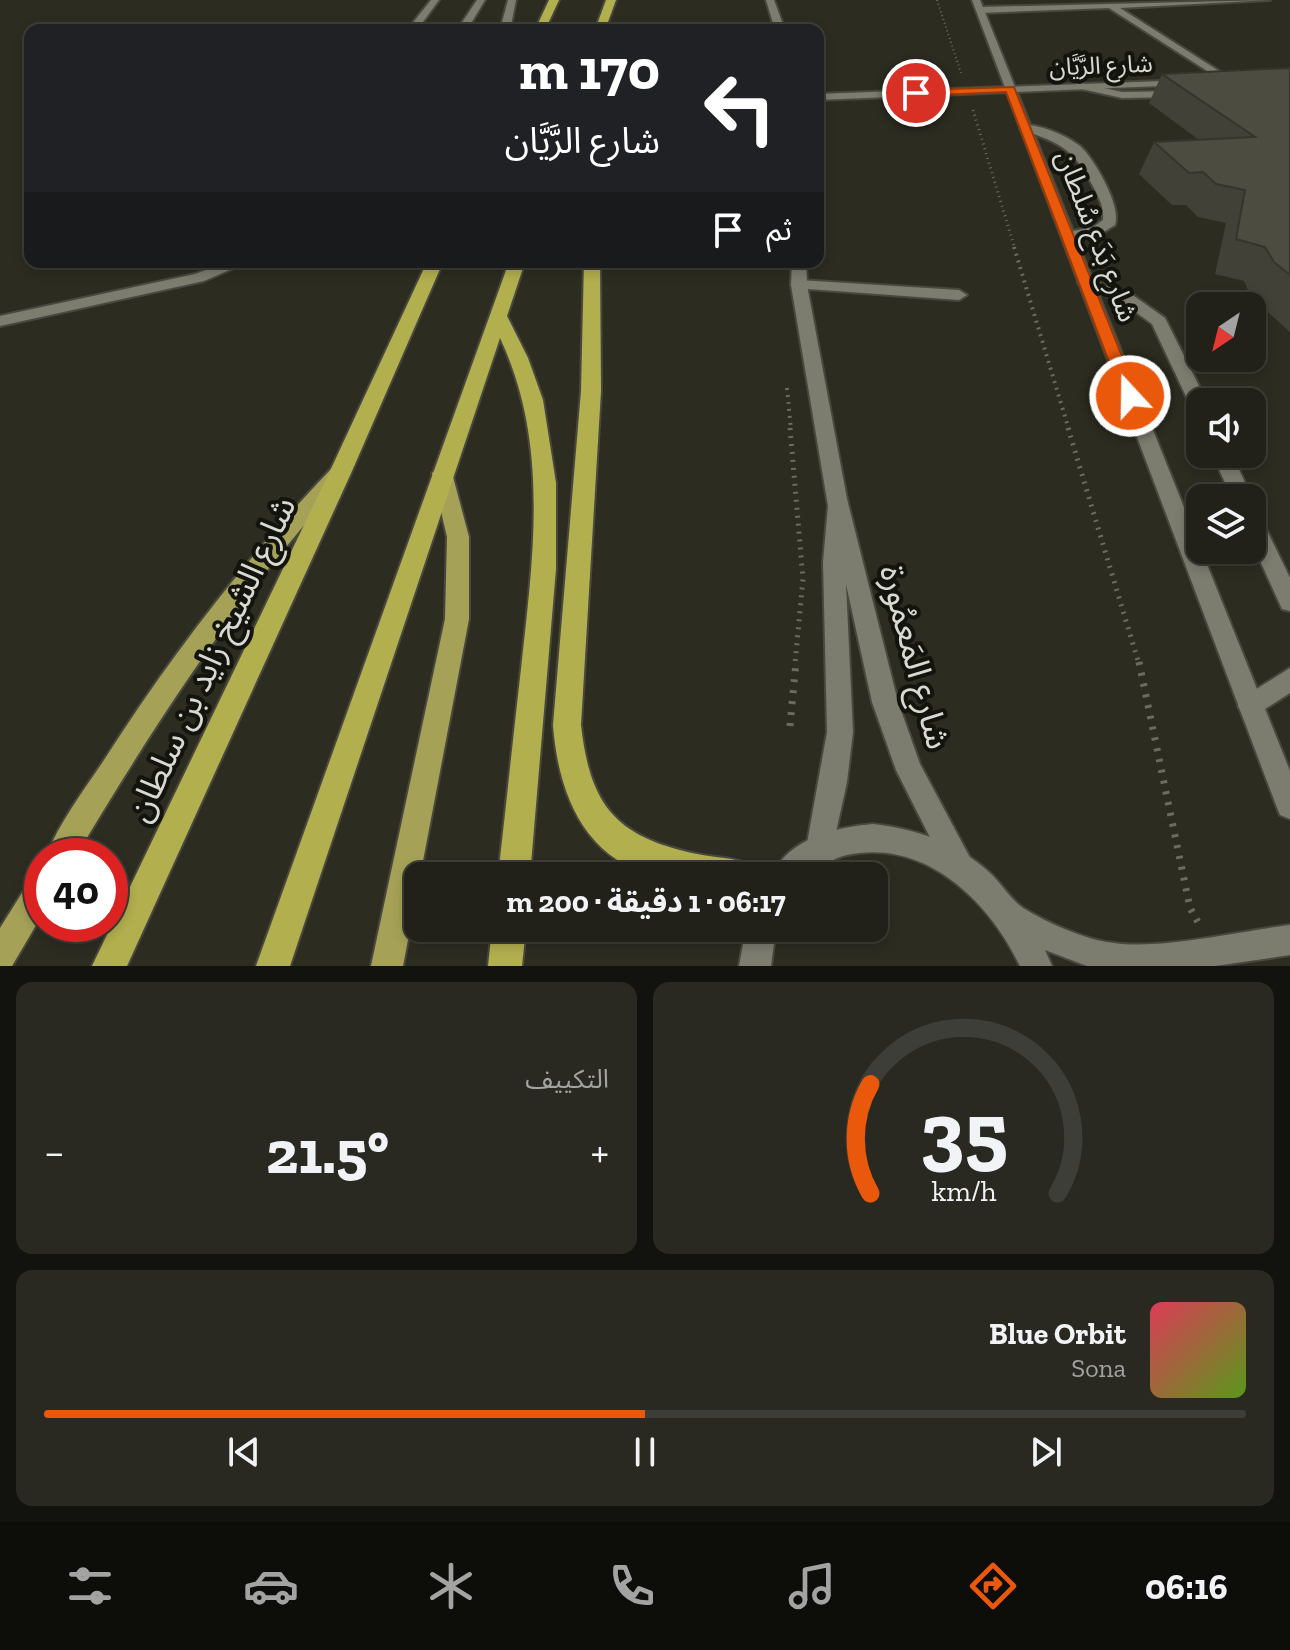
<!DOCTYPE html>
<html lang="ar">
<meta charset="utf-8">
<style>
:root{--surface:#212119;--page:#292922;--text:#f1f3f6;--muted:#a2a3a2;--line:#3e3e38;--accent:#ea580c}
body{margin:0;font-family:"Zilla Slab","Noto Sans Arabic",serif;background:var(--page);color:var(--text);direction:rtl;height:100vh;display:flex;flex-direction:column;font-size:30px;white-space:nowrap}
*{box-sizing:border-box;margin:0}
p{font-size:26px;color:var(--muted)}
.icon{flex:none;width:44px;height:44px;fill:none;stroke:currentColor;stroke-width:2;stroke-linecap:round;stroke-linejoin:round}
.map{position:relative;height:966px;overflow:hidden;direction:ltr}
.details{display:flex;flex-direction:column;gap:16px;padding:16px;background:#12120e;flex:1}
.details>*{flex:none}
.hud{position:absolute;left:24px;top:24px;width:800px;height:244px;border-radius:16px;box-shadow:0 4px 12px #0003,0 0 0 2px var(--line);direction:rtl;background:#202124;color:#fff;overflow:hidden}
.needle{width:52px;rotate:215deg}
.fabs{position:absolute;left:1186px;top:292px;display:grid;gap:16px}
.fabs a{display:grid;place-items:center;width:80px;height:80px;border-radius:16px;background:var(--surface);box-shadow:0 4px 12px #0003,0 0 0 2px var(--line);font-size:40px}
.speed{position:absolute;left:24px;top:838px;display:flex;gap:16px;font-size:40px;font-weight:700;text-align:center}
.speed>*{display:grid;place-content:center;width:104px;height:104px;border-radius:50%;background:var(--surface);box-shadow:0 4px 12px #0003,0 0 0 2px var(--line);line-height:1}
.speed .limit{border:12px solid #d22;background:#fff;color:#111}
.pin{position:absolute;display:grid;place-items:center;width:68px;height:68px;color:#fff;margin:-34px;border:4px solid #fff;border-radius:50%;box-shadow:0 2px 8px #0007}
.me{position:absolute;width:88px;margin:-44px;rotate:339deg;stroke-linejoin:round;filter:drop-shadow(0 0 6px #0008)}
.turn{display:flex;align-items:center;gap:28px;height:168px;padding:0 32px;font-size:36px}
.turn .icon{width:104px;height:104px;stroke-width:2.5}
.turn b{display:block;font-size:56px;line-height:68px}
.then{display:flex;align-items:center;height:76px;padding:0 32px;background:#0003;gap:16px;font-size:30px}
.big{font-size:60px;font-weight:700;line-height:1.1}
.details .card{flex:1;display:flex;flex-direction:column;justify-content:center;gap:12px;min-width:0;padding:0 28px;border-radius:16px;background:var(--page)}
.details .dial{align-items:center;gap:0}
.dial svg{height:208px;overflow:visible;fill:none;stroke:var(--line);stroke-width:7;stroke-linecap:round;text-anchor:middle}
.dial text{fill:var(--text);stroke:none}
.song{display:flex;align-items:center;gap:24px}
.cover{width:96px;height:96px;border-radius:12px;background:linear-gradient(135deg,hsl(350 70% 55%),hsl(90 70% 35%))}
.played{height:8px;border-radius:4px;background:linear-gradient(90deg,var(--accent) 50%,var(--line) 50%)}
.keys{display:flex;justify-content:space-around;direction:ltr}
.heat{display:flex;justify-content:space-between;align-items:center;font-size:44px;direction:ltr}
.details .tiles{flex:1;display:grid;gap:16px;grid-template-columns:1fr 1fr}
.card:last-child{grid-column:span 2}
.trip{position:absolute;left:404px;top:862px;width:484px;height:80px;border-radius:16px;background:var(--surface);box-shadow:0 4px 12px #0003,0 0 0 2px var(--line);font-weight:700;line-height:80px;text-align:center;direction:rtl}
.tabs{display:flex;height:128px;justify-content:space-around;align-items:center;background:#0d0d0a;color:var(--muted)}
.tabs .icon{width:56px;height:56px}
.tabs .active{color:var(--accent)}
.tabs b{font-size:36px;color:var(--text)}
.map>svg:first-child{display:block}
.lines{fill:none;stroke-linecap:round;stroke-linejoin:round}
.service-casing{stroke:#48483e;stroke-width:4}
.minor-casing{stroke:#48483e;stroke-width:4}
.tertiary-casing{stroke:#48483e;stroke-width:4}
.secondary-casing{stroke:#48483e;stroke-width:4}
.primary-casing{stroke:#48483e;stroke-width:4}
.trunk-casing{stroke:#48483e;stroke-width:4}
.path-far4{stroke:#6b6b61;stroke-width:2;stroke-dasharray:1 3;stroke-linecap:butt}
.path-far3{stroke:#6b6b61;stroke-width:3;stroke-dasharray:1 4;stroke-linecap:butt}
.path-far2{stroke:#6b6b61;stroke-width:4;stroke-dasharray:2 5;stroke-linecap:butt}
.path-far1{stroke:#6b6b61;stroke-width:5;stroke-dasharray:2 6;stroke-linecap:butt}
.path{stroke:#6b6b61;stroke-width:7;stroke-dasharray:3 8;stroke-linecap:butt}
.service{fill:#7c7c6f;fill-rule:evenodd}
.minor{fill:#7c7c6f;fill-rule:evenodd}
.tertiary{fill:#7c7c6f;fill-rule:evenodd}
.secondary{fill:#7c7c6f;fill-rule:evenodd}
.primary{fill:#a5a257;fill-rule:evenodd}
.trunk{fill:#b2af4f;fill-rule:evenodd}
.wall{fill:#414137}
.building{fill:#4c4c40;stroke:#35352d;stroke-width:2}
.route{fill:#ea580c;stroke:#983908;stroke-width:2}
.labels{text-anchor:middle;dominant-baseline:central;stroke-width:8;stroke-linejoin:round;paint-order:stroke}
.far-street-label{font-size:24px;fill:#d8d9d1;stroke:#14140f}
.street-label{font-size:28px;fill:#d8d9d1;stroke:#14140f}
.near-street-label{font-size:34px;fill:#d8d9d1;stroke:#14140f}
</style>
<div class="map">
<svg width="1290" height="966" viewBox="0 0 1290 966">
<rect width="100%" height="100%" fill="#2c2c21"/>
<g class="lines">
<g class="service-casing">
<g id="service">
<path d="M 431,0 L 439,0 L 417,30 L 407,30 Z"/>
<path d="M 477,0 L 485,0 L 467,30 L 457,30 Z"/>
<path d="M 508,0 L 516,0 L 510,30 L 500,30 Z"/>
<path d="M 1081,83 L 1122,92 L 1180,91 L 1185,94 L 1180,97 L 1122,98 L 1077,88 L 1077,84 Z"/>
<path d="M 1020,125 C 1037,123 1066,135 1080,146 C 1094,158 1122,207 1115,225 L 1102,233 L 1063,239 L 1063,233 L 1093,227 L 1103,220 C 1104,208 1100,200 1095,190 C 1074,149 1063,144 1020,129 Z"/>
<path d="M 227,262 L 248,262 L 204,281 L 0,326 L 0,316 L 195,274 Z"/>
<path d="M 1086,278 L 1134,296 L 1165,318 L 1207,402 L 1200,402 L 1200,413 L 1191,407 L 1152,324 L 1122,302 L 1081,286 L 1078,283 Z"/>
<path d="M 799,280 L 959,290 L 967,295 L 959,300 L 794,288 L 791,285 Z"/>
<path d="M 1212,454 L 1232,454 L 1252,498 L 1232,498 Z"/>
<path d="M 1252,512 L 1259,514 L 1290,578 L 1290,611 L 1282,609 L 1252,543 Z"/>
<path d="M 1290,668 L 1290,693 L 1251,718 L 1242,714 L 1238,706 L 1242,698 Z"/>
</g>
</g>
<g class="minor-casing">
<g id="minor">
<path d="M 1270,0 L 1120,8 L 1230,78 L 1231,80 L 1226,83 L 1109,8 L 980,13 L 976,10 L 980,7 Z"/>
<path d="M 1190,80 L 1191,82 L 1186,85 L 818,100 L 818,94 Z"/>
</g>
</g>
<g class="tertiary-casing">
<g id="tertiary">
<path d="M 766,0 L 774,0 L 785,30 L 775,30 Z"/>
<path d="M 972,0 L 980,0 L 1290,771 L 1290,819 L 1280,815 L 1276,805 Z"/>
<path d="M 792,262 L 806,262 L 807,285 L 847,499 L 898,702 L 920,764 L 976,869 L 971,879 L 961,884 L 951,879 L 896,770 L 872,702 L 846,584 L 853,732 L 847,782 L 830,859 L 820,863 L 810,859 L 806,849 L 827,732 L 823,562 L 828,506 L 791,285 Z"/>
</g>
</g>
<g class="secondary-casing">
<g id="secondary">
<path d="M 873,824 C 916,829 958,843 990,873 C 1001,883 1011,900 1023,908 C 1048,923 1085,940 1114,943 C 1160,950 1242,931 1290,925 L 1290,955 L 1215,966 L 1087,966 L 1045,950 L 1052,966 L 1020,966 C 989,901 925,838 847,855 C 831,858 823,869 809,875 C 800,879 782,876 772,876 C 788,838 837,827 873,824 Z"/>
<path d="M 746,928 L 776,928 L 771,966 L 739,966 Z"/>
</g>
</g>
<g class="primary-casing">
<g id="primary">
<path d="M 442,466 L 452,473 L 469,537 L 469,619 L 403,966 L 371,966 L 445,619 L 447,537 L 432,473 Z"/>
<path d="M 338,467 L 345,469 L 348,474 L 345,479 C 239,594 156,722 76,856 L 46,856 C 60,821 85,789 106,757 C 172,654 246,558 331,469 Z"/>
<path d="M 42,872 L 42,915 L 12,966 L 0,966 L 0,928 L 32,877 Z"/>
</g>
</g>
<g class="trunk-casing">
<g id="trunk">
<path d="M 549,0 L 559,0 L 545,30 L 535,30 Z"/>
<path d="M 606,0 L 616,0 L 605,30 L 595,30 Z"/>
<path d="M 427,262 L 443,262 L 352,471 L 127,966 L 92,966 L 330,471 Z"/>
<path d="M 509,262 L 525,262 L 507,316 L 528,358 L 543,400 L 556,483 L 556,569 L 530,876 L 498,876 C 506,807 513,738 521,669 C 533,557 550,444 500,338 L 290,966 L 256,966 Z"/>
<path d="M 584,262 L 600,262 L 601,391 L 581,725 C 590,806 616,837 697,854 C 715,858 734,857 751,865 L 756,876 C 728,876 683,881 657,876 C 583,860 558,791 553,725 L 581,391 Z"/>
<path d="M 492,928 L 526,928 L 522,966 L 488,966 Z"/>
</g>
</g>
<path class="path-far4" d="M 937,0 L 961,73"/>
<path class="path-far3" d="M 973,110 L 1015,249"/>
<g class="path-far2">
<path d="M 1014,247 L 1069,430"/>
<path d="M 787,388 L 791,430"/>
</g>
<g class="path-far1">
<path d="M 790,428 L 803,579 L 795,664"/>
<path d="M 1068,428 L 1139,664"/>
</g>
<g class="path">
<path d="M 1139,662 L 1190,908 L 1199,924"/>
<path d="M 790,726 L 796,662"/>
</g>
<use href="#service" class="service"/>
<use href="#minor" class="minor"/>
<use href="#tertiary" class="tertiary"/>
<use href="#secondary" class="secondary"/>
<use href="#primary" class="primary"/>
<use href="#trunk" class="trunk"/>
</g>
<path class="wall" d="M 1290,68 L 1290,332 L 1251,297 L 1244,281 L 1215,274 L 1226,223 L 1198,217 L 1186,205 L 1172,205 L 1139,174 L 1154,142 L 1199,140 L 1149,103 L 1162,74 Z"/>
<path class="building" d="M 1290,68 L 1290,275 L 1274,262 L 1265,247 L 1236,239 L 1245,190 L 1216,184 L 1203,172 L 1189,173 L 1154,142 L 1255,137 L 1162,74 Z"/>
<path class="route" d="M 1014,87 L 1138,396 L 1136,399 L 1124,399 L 1122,396 L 1006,92 L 916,96 L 911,93 L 916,90 Z"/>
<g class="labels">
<g class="far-street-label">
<text transform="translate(1101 65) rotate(-2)">شارع الرَّيَّان</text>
</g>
<g class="street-label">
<text transform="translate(1097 236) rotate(69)">شارع بَدَع سُلطان</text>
</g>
<g class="near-street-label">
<text transform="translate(915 657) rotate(75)">شارع المَعمُورة</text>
<text transform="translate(211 659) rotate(-65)">شارع الشيخ زايد بن سلطان</text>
</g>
</g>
</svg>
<div class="fabs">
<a><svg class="needle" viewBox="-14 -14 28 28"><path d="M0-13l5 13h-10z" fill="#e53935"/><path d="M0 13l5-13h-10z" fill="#a2a3a2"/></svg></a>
<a><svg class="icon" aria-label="sound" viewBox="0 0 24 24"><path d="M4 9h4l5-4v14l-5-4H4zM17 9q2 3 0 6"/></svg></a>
<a><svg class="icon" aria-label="layers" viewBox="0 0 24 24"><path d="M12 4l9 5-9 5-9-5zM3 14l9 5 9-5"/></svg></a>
</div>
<div class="speed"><div class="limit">40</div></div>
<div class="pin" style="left:916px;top:93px;background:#d93025"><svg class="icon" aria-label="arrive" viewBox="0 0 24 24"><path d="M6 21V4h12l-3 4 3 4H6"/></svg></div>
<svg class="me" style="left:1130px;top:396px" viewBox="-20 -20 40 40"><circle r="17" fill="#ea580c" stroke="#fff" stroke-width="3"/><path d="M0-11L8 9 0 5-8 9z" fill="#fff"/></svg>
<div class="trip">06:17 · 1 دقيقة · 200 m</div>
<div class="hud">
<div class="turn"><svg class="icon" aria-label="left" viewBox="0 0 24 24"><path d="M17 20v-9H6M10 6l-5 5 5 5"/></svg><div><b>170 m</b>شارع الرَّيَّان</div></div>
<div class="then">ثم<svg class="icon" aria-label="arrive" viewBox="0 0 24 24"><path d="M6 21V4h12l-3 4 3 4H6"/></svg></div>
</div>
</div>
<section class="details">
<div class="tiles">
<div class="card dial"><svg viewBox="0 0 100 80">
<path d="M14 69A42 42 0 1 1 86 69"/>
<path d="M14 69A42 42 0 0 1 14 27" stroke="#ea580c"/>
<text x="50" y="56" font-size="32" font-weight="700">35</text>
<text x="50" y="72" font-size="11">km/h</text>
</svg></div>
<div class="card"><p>التكييف</p>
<div class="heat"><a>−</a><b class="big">21.5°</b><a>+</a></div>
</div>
<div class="card">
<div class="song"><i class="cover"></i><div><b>Blue Orbit</b><p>Sona</p></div></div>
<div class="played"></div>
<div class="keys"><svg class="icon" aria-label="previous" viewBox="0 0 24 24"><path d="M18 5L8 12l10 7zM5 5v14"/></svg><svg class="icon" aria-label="pause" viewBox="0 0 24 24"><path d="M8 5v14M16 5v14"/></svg><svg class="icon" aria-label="next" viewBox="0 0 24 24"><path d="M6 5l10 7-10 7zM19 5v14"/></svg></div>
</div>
</div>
</section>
<nav class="tabs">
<b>06:16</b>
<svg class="icon active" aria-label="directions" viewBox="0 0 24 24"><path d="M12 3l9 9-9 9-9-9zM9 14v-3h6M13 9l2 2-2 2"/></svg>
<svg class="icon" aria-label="music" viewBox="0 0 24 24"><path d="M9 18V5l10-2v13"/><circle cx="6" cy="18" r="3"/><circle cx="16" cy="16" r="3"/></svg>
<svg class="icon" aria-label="phone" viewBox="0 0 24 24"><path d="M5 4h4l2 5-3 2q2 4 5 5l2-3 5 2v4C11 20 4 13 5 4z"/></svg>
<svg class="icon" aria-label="climate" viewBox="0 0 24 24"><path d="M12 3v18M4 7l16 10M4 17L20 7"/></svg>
<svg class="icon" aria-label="car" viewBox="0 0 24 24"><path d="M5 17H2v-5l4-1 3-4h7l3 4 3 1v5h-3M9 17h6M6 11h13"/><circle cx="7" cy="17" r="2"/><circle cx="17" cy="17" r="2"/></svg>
<svg class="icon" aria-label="filters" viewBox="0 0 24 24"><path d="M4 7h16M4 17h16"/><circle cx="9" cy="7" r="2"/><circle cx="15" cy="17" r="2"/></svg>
</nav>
